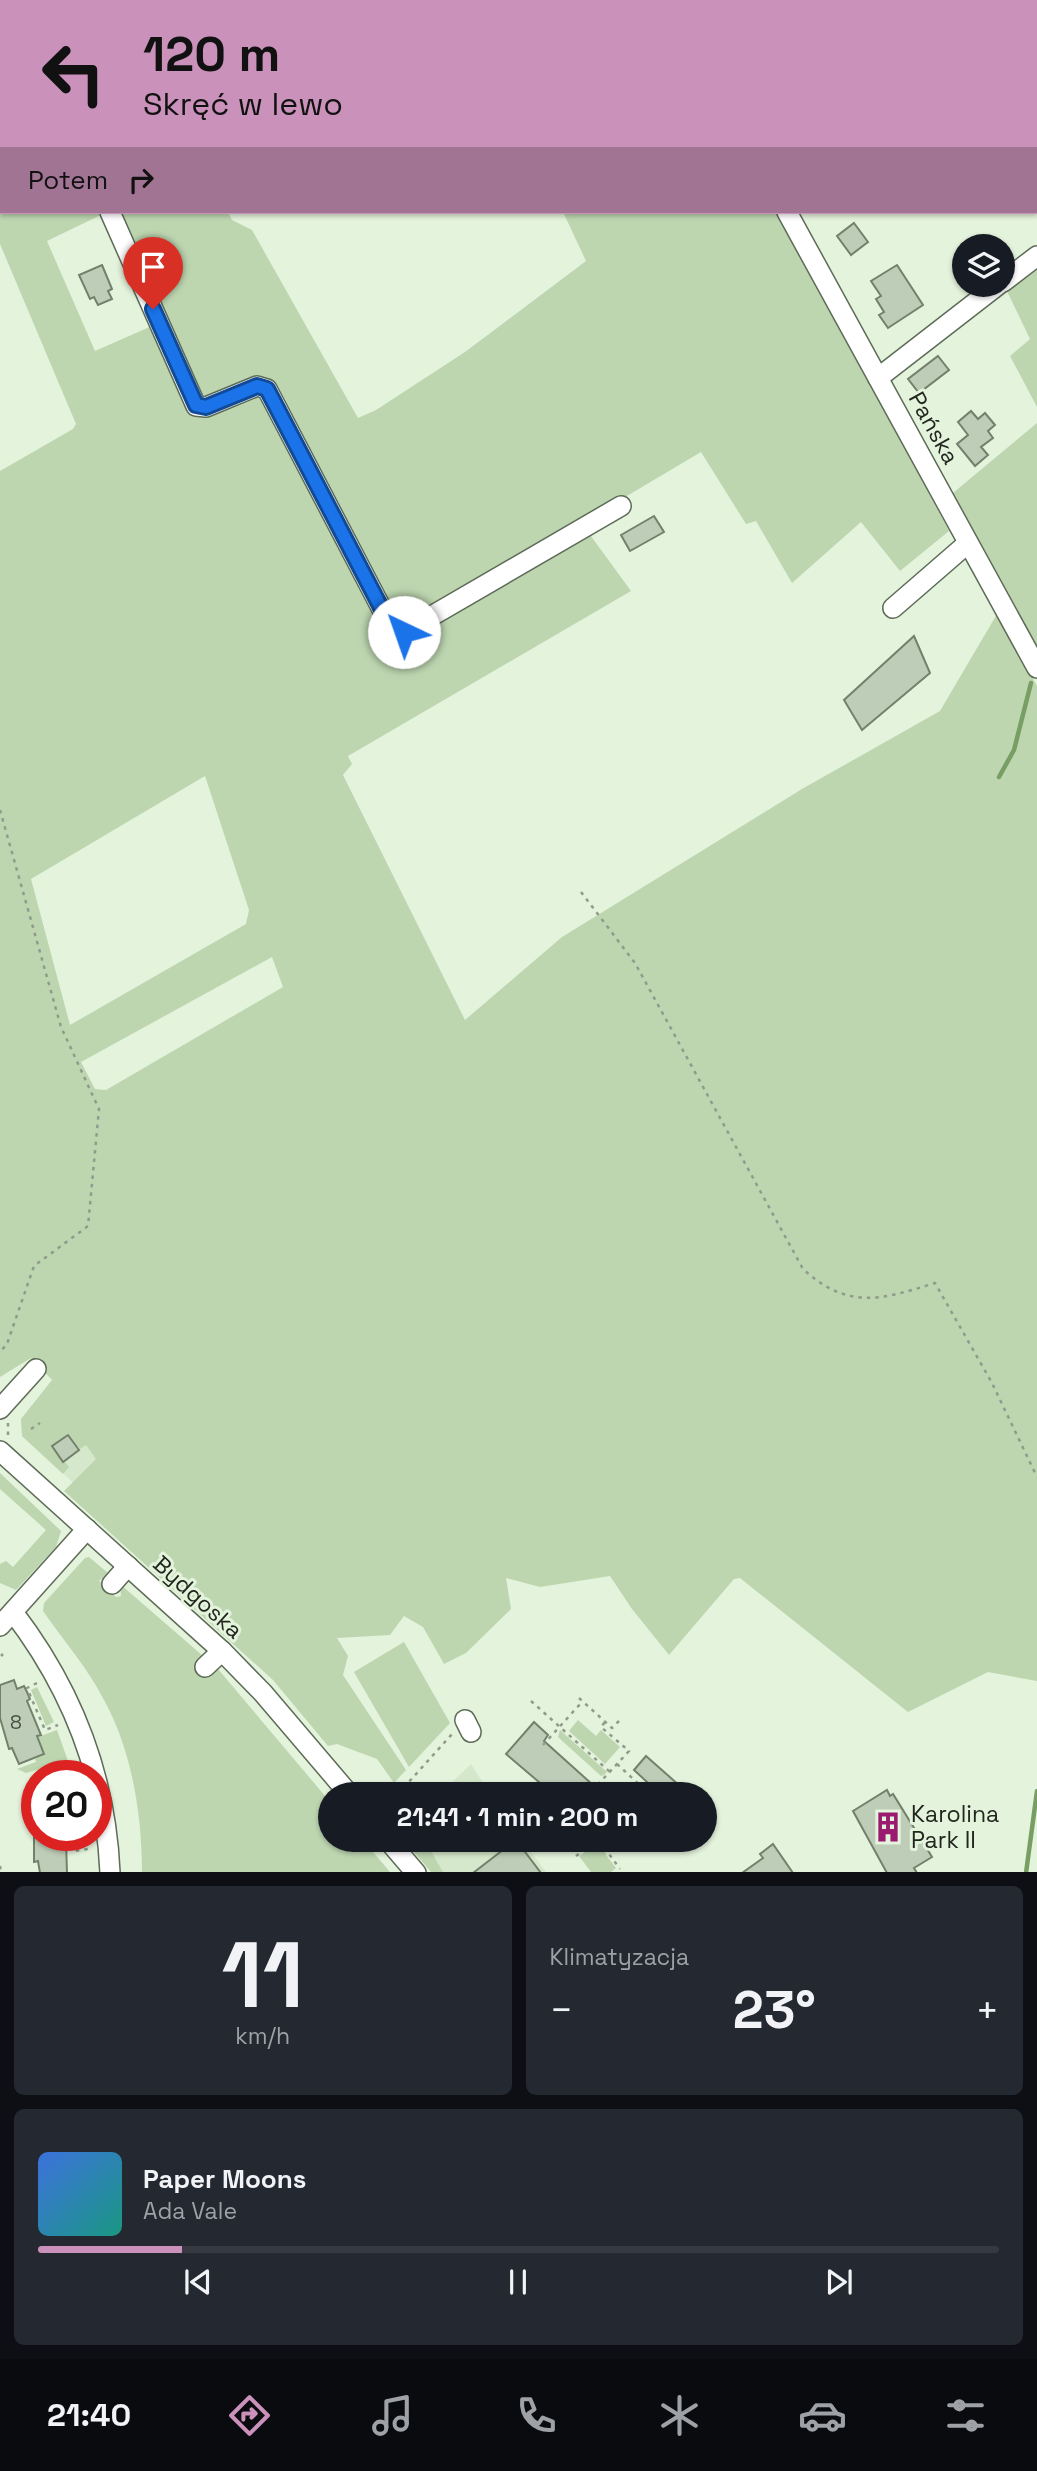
<!DOCTYPE html>
<html lang="pl">
<meta charset="utf-8">
<style>
:root{--surface:#171b24;--page:#242831;--text:#f1f3f6;--muted:#9ea1a6;--line:#363941;--accent:#ca91ba}
body{margin:0;font-family:"Space Grotesk",sans-serif;background:var(--page);color:var(--text);height:100vh;display:flex;flex-direction:column;font-size:26px;white-space:nowrap}
*{box-sizing:border-box;margin:0}
p{font-size:23px;color:var(--muted)}
.icon{flex:none;width:38px;height:38px;fill:none;stroke:currentColor;stroke-width:2;stroke-linecap:round;stroke-linejoin:round}
.map{position:relative;height:1872px;overflow:hidden}
.details{display:flex;flex-direction:column;gap:14px;padding:14px;background:#0d0f14;flex:1}
.details>*{flex:none}
.banner{position:absolute;left:0px;top:0px;width:1038px;height:214px;box-shadow:0 2px 5px #0004;background:#ca91ba;color:#111;overflow:hidden}
.controls{position:absolute;left:952px;top:234px;display:grid;gap:14px}
.controls a{display:grid;place-items:center;width:63px;height:63px;border-radius:50%;background:var(--surface);box-shadow:0 2px 5px #0004;font-size:35px}
.speed{position:absolute;left:21px;top:1760px;display:flex;gap:14px;font-size:35px;font-weight:700;text-align:center}
.speed>*{display:grid;place-content:center;width:91px;height:91px;border-radius:50%;background:var(--surface);box-shadow:0 2px 5px #0004;line-height:1}
.speed .limit{border:10px solid #d22;background:#fff;color:#111}
.pin{position:absolute;display:grid;place-items:center;width:60px;height:60px;color:#fff;margin:-72px -30px;border-radius:50% 50% 50% 0;rotate:-45deg;box-shadow:0 0 7px #0007}
.pin .icon{rotate:45deg}
.me{position:absolute;width:77px;margin:-38px;rotate:318deg;stroke-linejoin:round;filter:drop-shadow(0 0 5px #0008)}
.turn{display:flex;align-items:center;gap:24px;height:147px;padding:0 28px;font-size:32px}
.turn .icon{width:91px;height:91px;stroke-width:2.5}
.turn b{display:block;font-size:49px;line-height:60px}
.then{display:flex;align-items:center;height:66px;padding:0 28px;background:#0003;gap:14px;font-size:26px}
.big{font-size:52px;font-weight:700;line-height:1.1}
.details .widget{flex:1;display:flex;flex-direction:column;justify-content:center;gap:10px;min-width:0;padding:0 24px;border-radius:10px;background:var(--page)}
.details .dial{align-items:center;gap:0}
.dial b{font-size:91px;line-height:1}
.song{display:flex;align-items:center;gap:21px}
.cover{width:84px;height:84px;border-radius:10px;background:linear-gradient(135deg,hsl(220 70% 55%),hsl(170 70% 35%))}
.played{height:7px;border-radius:4px;background:linear-gradient(90deg,var(--accent) 15%,var(--line) 15%)}
.keys{display:flex;justify-content:space-around;direction:ltr}
.heat{display:flex;justify-content:space-between;align-items:center;font-size:38px;direction:ltr}
.details .tiles{flex:1;display:grid;gap:14px;grid-template-columns:1fr 1fr}
.widget:last-child{grid-column:span 2}
.trip{position:absolute;left:318px;top:1782px;width:399px;height:70px;border-radius:35px;background:var(--surface);box-shadow:0 2px 5px #0004;font-weight:700;line-height:70px;text-align:center}
.menu{display:flex;height:112px;justify-content:space-around;align-items:center;background:#090b0e;color:var(--muted)}
.menu .icon{width:49px;height:49px}
.menu .current{color:var(--accent)}
.menu b{font-size:32px;color:var(--text)}
.map>svg:first-child{display:block}
.built{fill:#d5e8cb}
.green{fill:#bdd6b0;fill-rule:evenodd}
.lines{fill:none;stroke-linecap:round;stroke-linejoin:round}
.stream{stroke:#789e64;stroke-width:4.5}
.building{fill:#becdb7;stroke:#73816c;stroke-width:2}
.minor-casing{stroke:#5d6b57;stroke-width:22}
.path{stroke:#909b8b;stroke-width:2.5;stroke-dasharray:3.5 5;stroke-linecap:butt}
.minor{stroke:#fff;stroke-width:19}
.route-casing{stroke:#114b97;stroke-width:18}
.route{stroke:#1a73e8;stroke-width:12}
.labels{text-anchor:middle;dominant-baseline:central;stroke-width:6;stroke-linejoin:round;paint-order:stroke}
.number-label{font-size:19px;fill:#485044}
.street-label{font-size:23px;fill:#21261e;stroke:#e4f3dc}
.poi-label{font-size:23px;fill:#21261e;stroke:#e4f3dc;text-anchor:start}
</style>
<div class="map">
<svg width="1037" height="1873" viewBox="0 0 1037 1873">
<rect width="100%" height="100%" fill="#e4f3dc"/>
<g class="built">
<path d="M 47,1388 L 101,1461 L 78,1487 L 22,1436 L 21,1419 Z"/>
<path d="M 471,1764 L 490,1794 L 440,1794 Z"/>
<path d="M 413,1839 L 521,1839 L 546,1872 L 438,1872 Z"/>
</g>
<g class="green">
<path d="M 11,0 L 127,0 L 128,2 L 12,2 Z"/>
<path d="M 0,139 L 2,212 L 105,213 L 47,241 L 95,351 L 154,325 L 200,396 L 134,239 L 125,238 L 114,212 L 228,212 L 232,220 L 252,230 L 358,418 L 376,410 L 465,352 L 586,261 L 563,212 L 778,212 L 949,531 L 900,571 L 861,522 L 792,583 L 756,521 L 746,524 L 701,452 L 573,528 L 389,627 L 410,661 L 427,654 L 421,644 L 431,625 L 588,532 L 631,591 L 348,756 L 352,764 L 343,775 L 465,1020 L 562,937 L 802,789 L 940,711 L 997,614 L 1037,686 L 1037,1681 L 988,1672 L 908,1712 L 740,1578 L 734,1579 L 669,1655 L 632,1609 L 610,1576 L 540,1587 L 506,1578 L 511,1609 L 466,1653 L 444,1664 L 423,1627 L 404,1616 L 390,1635 L 337,1638 L 348,1656 L 343,1675 L 406,1770 L 394,1783 L 377,1759 L 337,1744 L 328,1746 L 273,1680 L 64,1491 L 96,1459 L 86,1445 L 80,1449 L 68,1434 L 52,1446 L 69,1467 L 63,1474 L 22,1436 L 21,1419 L 52,1380 L 31,1358 L 0,1377 L 0,471 L 73,429 L 76,424 L 0,244 ZM 205,776 L 249,910 L 246,924 L 70,1025 L 31,879 ZM 272,957 L 283,987 L 106,1090 L 95,1089 L 81,1062 Z"/>
<path d="M 1037,267 L 1037,407 L 1010,356 L 1030,339 L 1006,289 Z"/>
<path d="M 1037,423 L 1037,652 L 953,493 Z"/>
<path d="M 0,1473 L 61,1531 L 56,1547 L 16,1590 L 0,1583 L 0,1564 L 6,1561 L 13,1567 L 46,1530 L 0,1489 Z"/>
<path d="M 89,1557 L 108,1573 L 99,1581 L 116,1597 L 121,1596 L 120,1584 L 218,1669 L 331,1803 L 331,1839 L 362,1839 L 390,1872 L 142,1872 C 142,1815 132,1751 104,1700 C 88,1668 63,1640 43,1611 L 44,1603 L 85,1558 Z"/>
<path d="M 404,1642 L 450,1723 L 409,1767 L 354,1672 Z"/>
<path d="M 37,1687 L 54,1722 L 46,1726 L 31,1690 Z"/>
<path d="M 578,1720 L 596,1736 L 601,1730 L 620,1747 L 605,1764 L 569,1731 Z"/>
<path d="M 57,1730 L 68,1761 L 26,1773 L 17,1769 L 36,1762 L 35,1759 L 45,1754 L 38,1737 Z"/>
<path d="M 560,1730 L 607,1772 L 604,1775 L 601,1776 L 558,1737 Z"/>
<path d="M 403,1839 L 424,1839 L 443,1872 L 431,1872 Z"/>
<path d="M 601,1841 L 606,1855 L 616,1868 L 611,1872 L 591,1872 L 579,1856 Z"/>
</g>
<g class="lines">
<g class="stream">
<path d="M 969,0 L 969,2"/>
<path d="M 999,777 L 1014,750 L 1031,683"/>
<path d="M 1026,1873 L 1037,1791"/>
</g>
</g>
<g class="building">
<path d="M 854,223 L 868,242 L 851,255 L 837,236 Z"/>
<path d="M 102,265 L 112,289 L 108,291 L 112,299 L 98,305 L 94,297 L 90,299 L 79,275 Z"/>
<path d="M 897,265 L 923,305 L 888,328 L 879,315 L 884,312 L 876,299 L 881,296 L 871,281 Z"/>
<path d="M 938,356 L 949,370 L 919,393 L 908,379 Z"/>
<path d="M 971,411 L 978,419 L 985,413 L 995,425 L 988,431 L 993,438 L 981,447 L 988,455 L 975,466 L 957,444 L 968,435 L 958,422 Z"/>
<path d="M 654,516 L 664,532 L 630,551 L 621,535 Z"/>
<path d="M 914,636 L 930,673 L 862,730 L 844,700 Z"/>
<path d="M 68,1435 L 79,1450 L 63,1462 L 52,1446 Z"/>
<path d="M 14,1680 L 17,1689 L 24,1686 L 27,1692 L 30,1699 L 27,1701 L 41,1735 L 37,1736 L 44,1754 L 19,1764 L 12,1748 L 9,1749 L 0,1718 L 0,1685 Z"/>
<path d="M 534,1722 L 548,1735 L 544,1741 L 603,1794 L 553,1794 L 506,1754 Z"/>
<path d="M 646,1756 L 663,1771 L 689,1794 L 660,1794 L 634,1770 Z"/>
<path d="M 887,1790 L 890,1796 L 893,1794 L 932,1857 L 914,1868 L 917,1873 L 887,1873 L 853,1811 Z"/>
<path d="M 34,1836 L 62,1836 L 63,1841 L 66,1840 L 67,1873 L 40,1873 L 38,1861 L 34,1862 Z"/>
<path d="M 516,1840 L 541,1873 L 473,1873 Z"/>
<path d="M 773,1844 L 793,1873 L 742,1873 L 763,1858 L 760,1854 Z"/>
</g>
<g class="lines">
<g class="minor-casing">
<g id="minor">
<path d="M 7,0 L 7,2"/>
<path d="M 671,0 L 672,2"/>
<path d="M 1036,28 L 1037,27"/>
<path d="M 110,212 L 196,406 L 206,407 L 257,386 L 267,389 L 387,619 L 404,632 L 621,506"/>
<path d="M 787,212 L 1037,668"/>
<path d="M 1003,282 L 1037,256"/>
<path d="M 878,378 L 998,285"/>
<path d="M 893,608 L 968,543"/>
<path d="M 0,1409 L 36,1369"/>
<path d="M 0,1451 L 222,1651 L 263,1693 L 349,1794"/>
<path d="M 112,1584 L 128,1566"/>
<path d="M 13,1612 C 72,1689 106,1775 110,1873"/>
<path d="M 0,1626 L 87,1529"/>
<path d="M 205,1667 L 222,1651"/>
<path d="M 465,1720 L 471,1732"/>
<path d="M 387,1839 L 416,1873"/>
</g>
</g>
<g class="path">
<path d="M 0,810 L 61,1027 L 99,1109 L 88,1226 L 34,1266 L 7,1344 L 0,1352"/>
<path d="M 581,892 L 635,963 L 803,1269 C 848,1310 881,1300 935,1283 L 992,1383 L 1037,1477"/>
<path d="M 8,1423 L 8,1437"/>
<path d="M 31,1429 L 40,1423"/>
<path d="M 1,1656 L 3,1654"/>
<path d="M 37,1683 L 27,1688 L 45,1730 L 58,1725"/>
<path d="M 579,1698 L 612,1728 L 621,1719"/>
<path d="M 531,1701 L 610,1772"/>
<path d="M 543,1745 L 582,1702"/>
<path d="M 617,1764 L 643,1788"/>
<path d="M 592,1791 L 629,1751 L 601,1727 L 605,1722"/>
<path d="M 398,1794 L 453,1733"/>
<path d="M 72,1836 L 74,1851 L 88,1849"/>
<path d="M 603,1839 L 609,1854 L 620,1869"/>
<path d="M 576,1856 L 599,1839"/>
<path d="M 0,1866 L 1,1873"/>
</g>
<use href="#minor" class="minor"/>
</g>
<g class="lines">
<g class="route-casing">
<path id="route" d="M 153,309 L 196,405 L 206,407 L 257,386 L 267,389 L 387,619 L 404,632"/>
</g>
<use href="#route" class="route"/>
</g>
<defs>
<g id="building-bare" transform="scale(2.415)"><path d="M-4-6H4V6H1V3H-1V6H-4ZM-2.5-4.3h1.7v1.8h-1.7ZM.8-4.3h1.7v1.8H.8ZM-2.5-1h1.7V.8h-1.7ZM.8-1h1.7V.8H.8Z" fill="#9a1a70" stroke="#e4f3dc" stroke-width="2.5" paint-order="stroke"/></g>
</defs>
<g fill-rule="evenodd">
<use href="#building-bare" x="888" y="1827"/>
</g>
<g class="labels">
<g class="number-label">
<text x="16" y="1722">8</text>
</g>
<g class="street-label">
<text transform="translate(934 428) rotate(61)">Pańska</text>
<text transform="translate(198 1597) rotate(42)">Bydgoska</text>
</g>
<g class="poi-label">
<text x="911" y="1814">Karolina<tspan x="911" dy="26">Park II</tspan></text>
</g>
</g>
</svg>
<div class="controls">
<a><svg class="icon" aria-label="layers" viewBox="0 0 24 24"><path d="M12 4l9 5-9 5-9-5zM3 14l9 5 9-5"/></svg></a>
</div>
<div class="speed"><div class="limit">20</div></div>
<div class="pin" style="left:153px;top:309px;background:#d93025"><svg class="icon" aria-label="arrive" viewBox="0 0 24 24"><path d="M6 21V4h12l-3 4 3 4H6"/></svg></div>
<svg class="me" style="left:404px;top:632px" viewBox="-20 -20 40 40"><circle r="19" fill="#fff"/><path d="M0-13L10 11 0 6-10 11z" fill="#1a73e8"/></svg>
<div class="trip">21:41 · 1 min · 200 m</div>
<div class="banner">
<div class="turn"><svg class="icon" aria-label="left" viewBox="0 0 24 24"><path d="M17 20v-9H6M10 6l-5 5 5 5"/></svg><div><b>120 m</b>Skręć w lewo</div></div>
<div class="then">Potem<svg class="icon" aria-label="right" viewBox="0 0 24 24"><path d="M7 20v-9h11M14 6l5 5-5 5"/></svg></div>
</div>
</div>
<section class="details">
<div class="tiles">
<div class="widget dial"><b>11</b><p>km/h</p></div>
<div class="widget"><p>Klimatyzacja</p>
<div class="heat"><a>−</a><b class="big">23°</b><a>+</a></div>
</div>
<div class="widget">
<div class="song"><i class="cover"></i><div><b>Paper Moons</b><p>Ada Vale</p></div></div>
<div class="played"></div>
<div class="keys"><svg class="icon" aria-label="previous" viewBox="0 0 24 24"><path d="M18 5L8 12l10 7zM5 5v14"/></svg><svg class="icon" aria-label="pause" viewBox="0 0 24 24"><path d="M8 5v14M16 5v14"/></svg><svg class="icon" aria-label="next" viewBox="0 0 24 24"><path d="M6 5l10 7-10 7zM19 5v14"/></svg></div>
</div>
</div>
</section>
<nav class="menu">
<b>21:40</b>
<svg class="icon current" aria-label="directions" viewBox="0 0 24 24"><path d="M12 3l9 9-9 9-9-9zM9 14v-3h6M13 9l2 2-2 2"/></svg>
<svg class="icon" aria-label="music" viewBox="0 0 24 24"><path d="M9 18V5l10-2v13"/><circle cx="6" cy="18" r="3"/><circle cx="16" cy="16" r="3"/></svg>
<svg class="icon" aria-label="phone" viewBox="0 0 24 24"><path d="M5 4h4l2 5-3 2q2 4 5 5l2-3 5 2v4C11 20 4 13 5 4z"/></svg>
<svg class="icon" aria-label="climate" viewBox="0 0 24 24"><path d="M12 3v18M4 7l16 10M4 17L20 7"/></svg>
<svg class="icon" aria-label="car" viewBox="0 0 24 24"><path d="M5 17H2v-5l4-1 3-4h7l3 4 3 1v5h-3M9 17h6M6 11h13"/><circle cx="7" cy="17" r="2"/><circle cx="17" cy="17" r="2"/></svg>
<svg class="icon" aria-label="filters" viewBox="0 0 24 24"><path d="M4 7h16M4 17h16"/><circle cx="9" cy="7" r="2"/><circle cx="15" cy="17" r="2"/></svg>
</nav>
